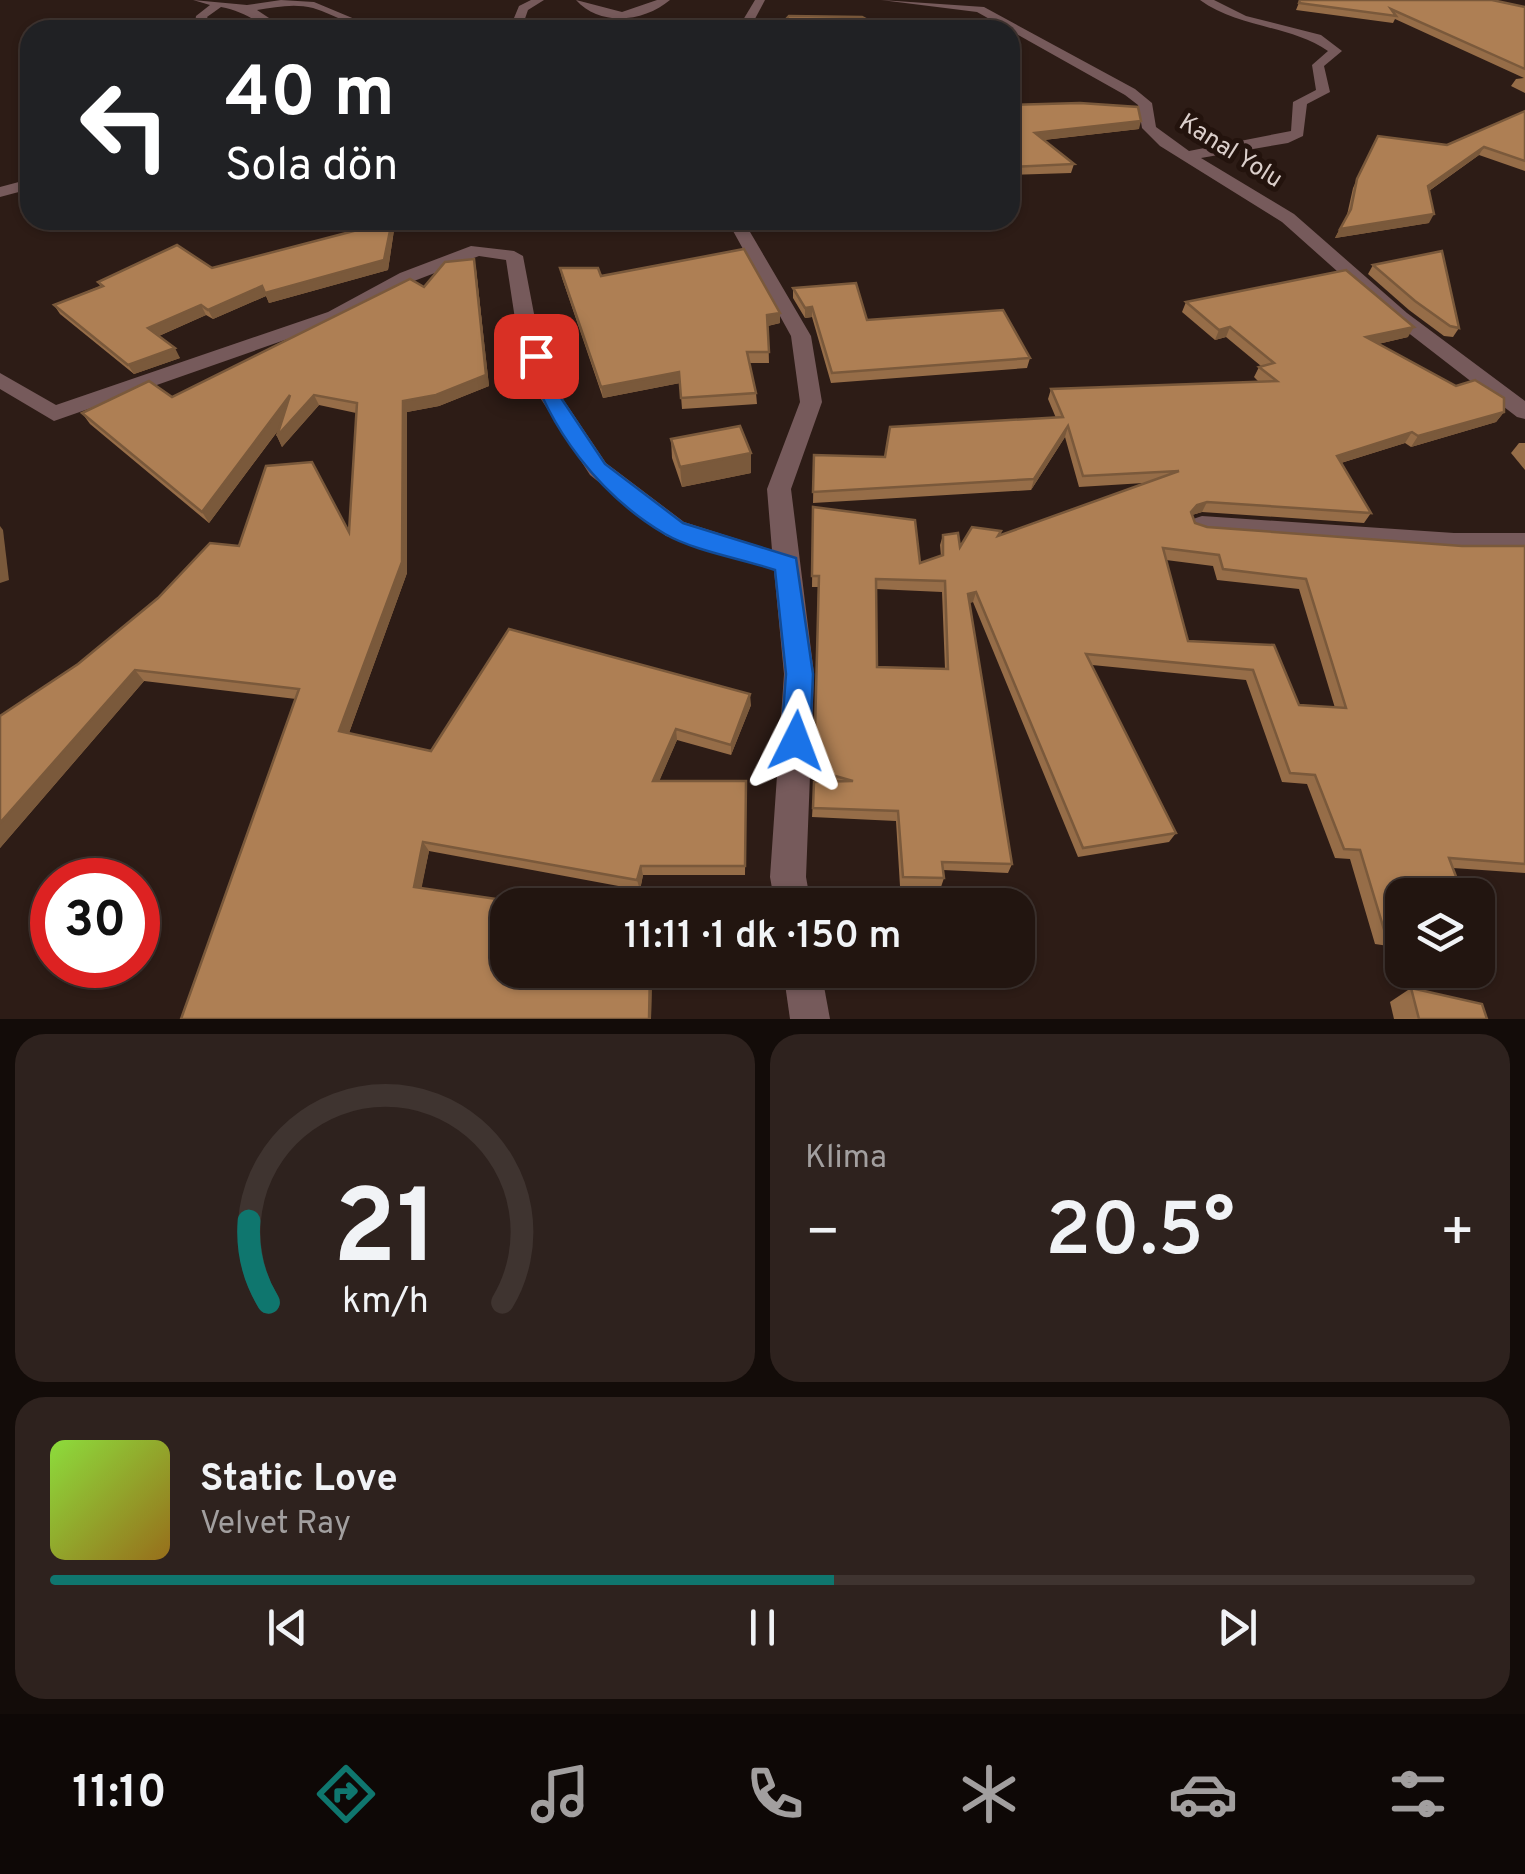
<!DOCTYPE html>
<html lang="tr">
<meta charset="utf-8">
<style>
:root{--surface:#221510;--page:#2e221e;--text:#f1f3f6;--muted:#a29f9f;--line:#3f3430;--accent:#0f766e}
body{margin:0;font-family:Overpass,sans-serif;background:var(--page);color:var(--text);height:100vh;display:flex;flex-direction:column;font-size:38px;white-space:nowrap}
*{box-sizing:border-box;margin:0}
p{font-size:32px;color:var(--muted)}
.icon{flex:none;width:55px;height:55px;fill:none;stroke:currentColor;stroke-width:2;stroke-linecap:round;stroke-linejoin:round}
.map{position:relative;height:1019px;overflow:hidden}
.drawer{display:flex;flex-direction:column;gap:15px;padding:15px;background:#130c09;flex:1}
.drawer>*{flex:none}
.top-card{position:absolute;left:20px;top:20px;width:1000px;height:210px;border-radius:30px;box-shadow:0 2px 8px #0004,0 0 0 2px var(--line);background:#202124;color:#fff;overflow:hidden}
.tools{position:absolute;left:1385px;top:878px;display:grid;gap:20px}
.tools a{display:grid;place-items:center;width:110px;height:110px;border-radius:20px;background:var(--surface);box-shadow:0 2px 8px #0004,0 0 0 2px var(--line);font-size:50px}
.speed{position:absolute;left:30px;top:858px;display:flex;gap:20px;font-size:50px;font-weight:700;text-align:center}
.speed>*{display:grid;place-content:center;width:130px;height:130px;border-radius:50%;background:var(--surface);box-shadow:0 2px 8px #0004,0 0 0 2px var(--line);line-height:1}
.speed .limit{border:15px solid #d22;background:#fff;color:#111}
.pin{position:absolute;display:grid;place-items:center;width:85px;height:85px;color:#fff;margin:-42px;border-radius:20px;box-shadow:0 5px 15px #0006}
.me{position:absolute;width:110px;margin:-55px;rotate:3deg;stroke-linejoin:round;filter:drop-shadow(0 0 8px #0008)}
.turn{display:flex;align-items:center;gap:35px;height:210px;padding:0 40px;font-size:45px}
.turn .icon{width:130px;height:130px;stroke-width:2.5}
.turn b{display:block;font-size:70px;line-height:85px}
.big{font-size:75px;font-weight:600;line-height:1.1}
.drawer .widget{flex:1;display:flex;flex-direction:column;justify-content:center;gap:15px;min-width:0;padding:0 35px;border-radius:30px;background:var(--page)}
.drawer .dial{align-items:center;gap:0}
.dial svg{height:260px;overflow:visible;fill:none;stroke:var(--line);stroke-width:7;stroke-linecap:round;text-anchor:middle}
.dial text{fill:var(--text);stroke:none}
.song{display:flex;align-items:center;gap:30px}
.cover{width:120px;height:120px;border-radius:15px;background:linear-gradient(135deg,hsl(90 70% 55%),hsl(40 70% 35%))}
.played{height:10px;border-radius:5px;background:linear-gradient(90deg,var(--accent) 55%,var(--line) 55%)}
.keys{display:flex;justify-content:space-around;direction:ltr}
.heat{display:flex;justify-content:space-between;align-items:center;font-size:55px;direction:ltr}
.drawer .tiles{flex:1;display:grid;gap:15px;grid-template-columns:1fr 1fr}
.widget:last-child{grid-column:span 2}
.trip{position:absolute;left:490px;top:888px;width:545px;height:100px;border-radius:30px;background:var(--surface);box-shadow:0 2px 8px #0004,0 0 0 2px var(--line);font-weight:600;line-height:100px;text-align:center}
.dock{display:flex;height:160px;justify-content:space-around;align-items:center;background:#0e0806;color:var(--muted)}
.dock .icon{width:70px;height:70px}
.dock .on{color:var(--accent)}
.dock b{font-size:45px;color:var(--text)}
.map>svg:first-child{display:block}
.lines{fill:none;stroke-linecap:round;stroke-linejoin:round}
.minor{fill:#765a5b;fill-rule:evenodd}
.wall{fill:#966d48;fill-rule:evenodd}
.shaded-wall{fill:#7a593b}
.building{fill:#ae7f54;stroke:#7a593b;stroke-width:2.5;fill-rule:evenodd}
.route{fill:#1a73e8;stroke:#114b97;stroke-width:2.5}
.labels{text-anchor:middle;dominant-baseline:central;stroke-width:10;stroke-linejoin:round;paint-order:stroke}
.far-street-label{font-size:25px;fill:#dbcfcb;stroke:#23130d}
</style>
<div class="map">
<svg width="1525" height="1019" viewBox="0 0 1525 1019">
<rect width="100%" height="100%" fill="#2d1c16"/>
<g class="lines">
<g class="minor">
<path d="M 193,0 L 247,5 L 281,0 L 314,2 L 381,30 C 355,30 337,15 313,8 C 294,3 276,7 257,10 L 287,30 C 264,30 247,11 221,7 L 207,17 L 215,30 L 202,30 L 195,23 L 196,16 L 210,5 Z"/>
<path d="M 531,0 L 544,0 L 528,10 L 521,30 L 509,30 L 519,6 Z"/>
<path d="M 576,0 L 622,12 L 657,0 L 670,0 C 644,22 600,27 576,0 Z"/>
<path d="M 755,0 L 765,0 L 749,30 L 737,30 Z"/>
<path d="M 881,0 L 984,7 L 1135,89 L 1152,103 L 1156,127 L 1189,151 L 1291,131 L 1293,102 L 1316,90 L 1312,65 L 1328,51 C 1290,25 1238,28 1200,0 L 1214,0 L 1246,16 L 1321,35 L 1342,51 L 1324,66 L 1330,92 L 1307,104 L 1303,136 L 1288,143 L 1201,158 L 1294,214 L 1407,313 L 1525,401 L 1525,419 L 1517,417 L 1393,321 L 1282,222 L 1160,146 L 1142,128 L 1138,105 L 1125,95 L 977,12 Z"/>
<path d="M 30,179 L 30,189 L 0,197 L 0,187 Z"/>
<path d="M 727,220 L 743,220 L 811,336 L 822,402 L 791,489 L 814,674 L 806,877 L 811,905 L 775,905 L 770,877 L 784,674 L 774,570 L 666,536 L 590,475 L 537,393 L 515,319 L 506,260 L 479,256 L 414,281 L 342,320 L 54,421 L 0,389 L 0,373 L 56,405 L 328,312 L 400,273 L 471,246 L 514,251 L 523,256 L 535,319 L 559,393 L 606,463 L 684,522 L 772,550 L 767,489 L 800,402 L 791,336 Z"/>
<path d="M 1202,516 L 1454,533 L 1525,533 L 1525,553 L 1454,553 L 1202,534 L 1193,531 L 1189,525 L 1193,519 Z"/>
<path d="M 783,970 L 821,970 L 830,1019 L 790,1019 Z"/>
</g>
</g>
<g class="wall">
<path d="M 1300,0 L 1525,7 L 1525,93 L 1511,86 L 1516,79 L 1524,78 L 1395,19 L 1393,23 L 1296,10 Z"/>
<path d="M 1010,105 L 1139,129 L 1044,140 L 1074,164 L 1071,173 L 1010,175 Z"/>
<path d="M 1525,111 L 1525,171 L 1479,155 L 1429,191 L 1429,223 L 1335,238 L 1347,215 L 1353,188 L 1378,136 L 1447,145 Z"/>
<path d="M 394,230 L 388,270 L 269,303 L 266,296 L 213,319 L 206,315 L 159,336 L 180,358 L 134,374 L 60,314 L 54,305 L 100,286 L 98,282 L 212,268 Z"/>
<path d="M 474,259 L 476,269 L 489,386 L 439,406 L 407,412 L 407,573 L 349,733 L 431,751 L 751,705 L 731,755 L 677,740 L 659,781 L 746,781 L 745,875 L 643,875 L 640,890 L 429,851 L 421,888 L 508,905 L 652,970 L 651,1019 L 181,1019 L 296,699 L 144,681 L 0,848 L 0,716 L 78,664 L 239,546 L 349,532 L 356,413 L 319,405 L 282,447 L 277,436 L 280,428 L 209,523 L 90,424 L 82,413 L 172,397 L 424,287 Z"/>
<path d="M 1373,265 L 1459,328 L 1453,337 L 1444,336 L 1409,310 L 1368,274 Z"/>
<path d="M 560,268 L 780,313 L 780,323 L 768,326 L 769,363 L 749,363 L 756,393 L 757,404 L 682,409 L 680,383 L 603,398 L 562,278 Z"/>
<path d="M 793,288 L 867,320 L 1030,358 L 1027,368 L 831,383 L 812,317 L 805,318 L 793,298 Z"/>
<path d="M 1186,302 L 1408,337 L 1378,344 L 1504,412 L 1496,422 L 1411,447 L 1405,443 L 1341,463 L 1371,513 L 1364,523 L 1202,512 L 1192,515 L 1195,523 L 1207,527 L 1462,546 L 1525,546 L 1525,873 L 1453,868 L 1402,895 L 1402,948 L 1375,944 L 1350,859 L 1335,858 L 1307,784 L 1282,782 L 1246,680 L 1092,665 L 1176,833 L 1169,842 L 1078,857 L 973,602 L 969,603 L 1012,864 L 1008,873 L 943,870 L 944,878 L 941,887 L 900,886 L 896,821 L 812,817 L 814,782 L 821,781 L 814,779 L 818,587 L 812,587 L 813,507 L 920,563 L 941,556 L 940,545 L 943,535 L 960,547 L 1000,535 L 1144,483 L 1079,487 L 1065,437 L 1031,490 L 813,503 L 814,455 L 885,457 L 1056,418 L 1048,399 L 1051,389 L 1259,382 L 1254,377 L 1259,367 L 1261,366 L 1226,337 L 1215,340 L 1182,312 ZM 1166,560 L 1213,566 L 1217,580 L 1299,589 L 1335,708 L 1299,705 L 1274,645 L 1188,641 ZM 876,589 L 942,592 L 945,669 L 877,667 Z"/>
<path d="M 671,439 L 751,473 L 682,487 L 672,458 Z"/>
<path d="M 1519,443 L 1525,443 L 1525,470 L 1511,453 Z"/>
<path d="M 1411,988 L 1487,1019 L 1394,1019 L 1390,1002 Z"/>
</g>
<g class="shaded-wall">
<path d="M 1141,121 L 1139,129 L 1034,141 L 1035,133 Z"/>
<path d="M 1484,147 L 1479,155 L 1423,195 L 1428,186 Z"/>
<path d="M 1434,214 L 1429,223 L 1335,238 L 1340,229 Z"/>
<path d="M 392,221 L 394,230 L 388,270 L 269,303 L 265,293 Z"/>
<path d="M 474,259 L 476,269 L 489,386 L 439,406 L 407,412 L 407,573 L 346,741 L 339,731 L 403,401 Z"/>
<path d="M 262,286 L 266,296 L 213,319 L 208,310 Z"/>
<path d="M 201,305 L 206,315 L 154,338 L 148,328 Z"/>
<path d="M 812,307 L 812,317 L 805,318 L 805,308 Z"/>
<path d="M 780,313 L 780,323 L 767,326 L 767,315 Z"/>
<path d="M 1230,327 L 1226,337 L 1215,340 L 1219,330 Z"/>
<path d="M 1414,327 L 1408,337 L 1361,348 L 1366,337 Z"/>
<path d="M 175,348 L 180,358 L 134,374 L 128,365 Z"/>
<path d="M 679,372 L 680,383 L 603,398 L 601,387 Z"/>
<path d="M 290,395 L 296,406 L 209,523 L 202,512 Z"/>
<path d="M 314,395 L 319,405 L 282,447 L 277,436 Z"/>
<path d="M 1504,412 L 1496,422 L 1411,447 L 1418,436 Z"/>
<path d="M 1068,426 L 1065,437 L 1031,490 L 1034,479 Z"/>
<path d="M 1412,432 L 1405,443 L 1331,466 L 1337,456 Z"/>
<path d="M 751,453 L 751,473 L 682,487 L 680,467 Z"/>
<path d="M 1207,502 L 1202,512 L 1192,515 L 1191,512 L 1197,505 Z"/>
<path d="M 0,526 L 3,530 L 9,580 L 0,583 Z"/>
<path d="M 976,592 L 973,602 L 965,604 L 968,594 Z"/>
<path d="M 135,670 L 144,681 L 0,848 L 0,823 Z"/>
<path d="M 750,694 L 751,705 L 731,755 L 731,745 Z"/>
<path d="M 676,729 L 677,740 L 655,791 L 653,781 Z"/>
<path d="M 423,842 L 429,851 L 420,896 L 414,887 Z"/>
<path d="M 641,866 L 643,875 L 640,890 L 637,880 Z"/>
<path d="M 650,970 L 652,970 L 651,1019 L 649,1019 Z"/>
</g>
<g class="building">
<path d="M 1300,0 L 1492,0 L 1525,7 L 1525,69 L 1391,9 L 1396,16 L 1299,3 Z"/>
<path d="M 789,16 L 862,17 L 887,30 L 776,30 Z"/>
<path d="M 1080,103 L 1138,107 L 1141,121 L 1035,133 L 1074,164 L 1010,167 L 1010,105 Z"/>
<path d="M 1525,111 L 1525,161 L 1484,147 L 1428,186 L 1434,214 L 1340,229 L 1351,209 L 1357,179 L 1378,136 L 1447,145 Z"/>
<path d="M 392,221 L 384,260 L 265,293 L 262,286 L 208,310 L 201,305 L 148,328 L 175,348 L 128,365 L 54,305 L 103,286 L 98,282 L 177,245 L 212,268 Z"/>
<path d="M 744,249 L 780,313 L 767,315 L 769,352 L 747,352 L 756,393 L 681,398 L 679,372 L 601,387 L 560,268 L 598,268 L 601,276 Z"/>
<path d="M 1442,251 L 1459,328 L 1450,326 L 1415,301 L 1373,265 Z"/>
<path d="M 474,259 L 486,375 L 436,395 L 403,401 L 402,562 L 339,731 L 431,751 L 509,629 L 750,694 L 731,745 L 676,729 L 653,781 L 746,781 L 745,866 L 641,866 L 637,880 L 423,842 L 414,887 L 538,905 L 508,905 L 508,970 L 650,970 L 649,1019 L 181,1019 L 299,689 L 135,670 L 0,823 L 0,716 L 78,664 L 158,598 L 210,543 L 239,546 L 266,466 L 312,462 L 349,532 L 357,403 L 314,395 L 277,436 L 290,395 L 202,512 L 82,413 L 149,381 L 172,397 L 410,279 L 424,287 L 445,262 Z"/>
<path d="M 1346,270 L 1414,327 L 1366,337 L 1456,386 L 1475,380 L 1504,398 L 1504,412 L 1418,436 L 1412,432 L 1337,456 L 1371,513 L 1207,502 L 1197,505 L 1191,512 L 1195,523 L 1207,527 L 1462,546 L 1525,546 L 1525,864 L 1449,858 L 1463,895 L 1402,895 L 1402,938 L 1386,936 L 1360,850 L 1344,849 L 1315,775 L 1290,773 L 1253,670 L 1086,654 L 1176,833 L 1083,848 L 976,592 L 968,594 L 1012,864 L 942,862 L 944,878 L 903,877 L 898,811 L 813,808 L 814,782 L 853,781 L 814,770 L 819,576 L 812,576 L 813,507 L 915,520 L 920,563 L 943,555 L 943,535 L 958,533 L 960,547 L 972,527 L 1001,531 L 998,536 L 1179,471 L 1083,476 L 1068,426 L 1034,479 L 813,492 L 814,455 L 885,457 L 890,427 L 1063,417 L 1051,389 L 1277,381 L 1259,367 L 1274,363 L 1230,327 L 1219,330 L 1186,302 ZM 1163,548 L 1219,555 L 1223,569 L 1306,579 L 1346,708 L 1299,705 L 1274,645 L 1188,641 ZM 876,579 L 945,581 L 948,669 L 877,667 Z"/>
<path d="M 856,283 L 867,320 L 1003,310 L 1030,358 L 832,373 L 812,307 L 805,308 L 793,288 Z"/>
<path d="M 740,426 L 751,453 L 680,467 L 671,439 Z"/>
<path d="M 1478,933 L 1485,952 L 1478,951 Z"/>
<path d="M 1411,988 L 1482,1004 L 1487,1019 L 1419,1019 Z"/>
</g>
<path class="route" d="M 536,350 L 546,356 L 557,392 L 605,464 L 683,523 L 796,558 L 813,674 L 810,741 L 806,750 L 796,754 L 785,750 L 781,741 L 786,674 L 775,570 C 743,559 694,551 665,534 C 600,496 548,428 527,356 Z"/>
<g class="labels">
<g class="far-street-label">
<text transform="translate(1230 152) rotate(32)">Kanal Yolu</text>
</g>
</g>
</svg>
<div class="tools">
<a><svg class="icon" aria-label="layers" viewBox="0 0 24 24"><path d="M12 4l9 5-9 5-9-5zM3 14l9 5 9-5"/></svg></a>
</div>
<div class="speed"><div class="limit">30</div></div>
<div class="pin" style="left:536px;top:356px;background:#d93025"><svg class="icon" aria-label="arrive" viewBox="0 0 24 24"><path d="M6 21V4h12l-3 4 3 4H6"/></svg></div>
<svg class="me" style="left:796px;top:741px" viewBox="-20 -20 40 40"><path d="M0-17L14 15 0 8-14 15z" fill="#1a73e8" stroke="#fff" stroke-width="4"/></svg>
<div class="trip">11:11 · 1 dk · 150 m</div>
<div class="top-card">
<div class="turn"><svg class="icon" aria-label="left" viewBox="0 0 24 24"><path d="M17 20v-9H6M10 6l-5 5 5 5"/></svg><div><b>40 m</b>Sola dön</div></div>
</div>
</div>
<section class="drawer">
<div class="tiles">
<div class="widget dial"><svg viewBox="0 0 100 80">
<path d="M14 69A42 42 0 1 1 86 69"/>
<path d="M14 69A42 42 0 0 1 8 44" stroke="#0f766e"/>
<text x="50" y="56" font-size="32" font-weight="700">21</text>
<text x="50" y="72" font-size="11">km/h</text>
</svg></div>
<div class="widget"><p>Klima</p>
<div class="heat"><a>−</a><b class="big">20.5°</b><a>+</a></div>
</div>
<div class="widget">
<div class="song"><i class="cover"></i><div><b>Static Love</b><p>Velvet Ray</p></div></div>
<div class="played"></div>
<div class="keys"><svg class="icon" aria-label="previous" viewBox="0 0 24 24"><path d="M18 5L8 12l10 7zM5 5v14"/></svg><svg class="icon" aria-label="pause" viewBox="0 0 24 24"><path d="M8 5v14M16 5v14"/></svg><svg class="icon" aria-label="next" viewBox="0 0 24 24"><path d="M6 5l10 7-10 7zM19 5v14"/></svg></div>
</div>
</div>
</section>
<nav class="dock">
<b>11:10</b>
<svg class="icon on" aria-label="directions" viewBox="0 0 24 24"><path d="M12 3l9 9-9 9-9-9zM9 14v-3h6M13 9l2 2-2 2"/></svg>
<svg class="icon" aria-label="music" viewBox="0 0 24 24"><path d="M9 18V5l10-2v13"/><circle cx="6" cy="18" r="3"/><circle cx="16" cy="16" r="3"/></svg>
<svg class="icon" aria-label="phone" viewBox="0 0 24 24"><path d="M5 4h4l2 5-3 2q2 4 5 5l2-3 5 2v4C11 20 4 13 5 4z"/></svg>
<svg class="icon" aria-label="climate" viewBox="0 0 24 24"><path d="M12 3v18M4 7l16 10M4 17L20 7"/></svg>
<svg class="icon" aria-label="car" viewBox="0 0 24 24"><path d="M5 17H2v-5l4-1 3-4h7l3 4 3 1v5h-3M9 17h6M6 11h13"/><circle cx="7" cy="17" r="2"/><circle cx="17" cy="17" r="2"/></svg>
<svg class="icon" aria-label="filters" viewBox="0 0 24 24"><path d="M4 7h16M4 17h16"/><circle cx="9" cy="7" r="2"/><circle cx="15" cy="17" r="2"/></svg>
</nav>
